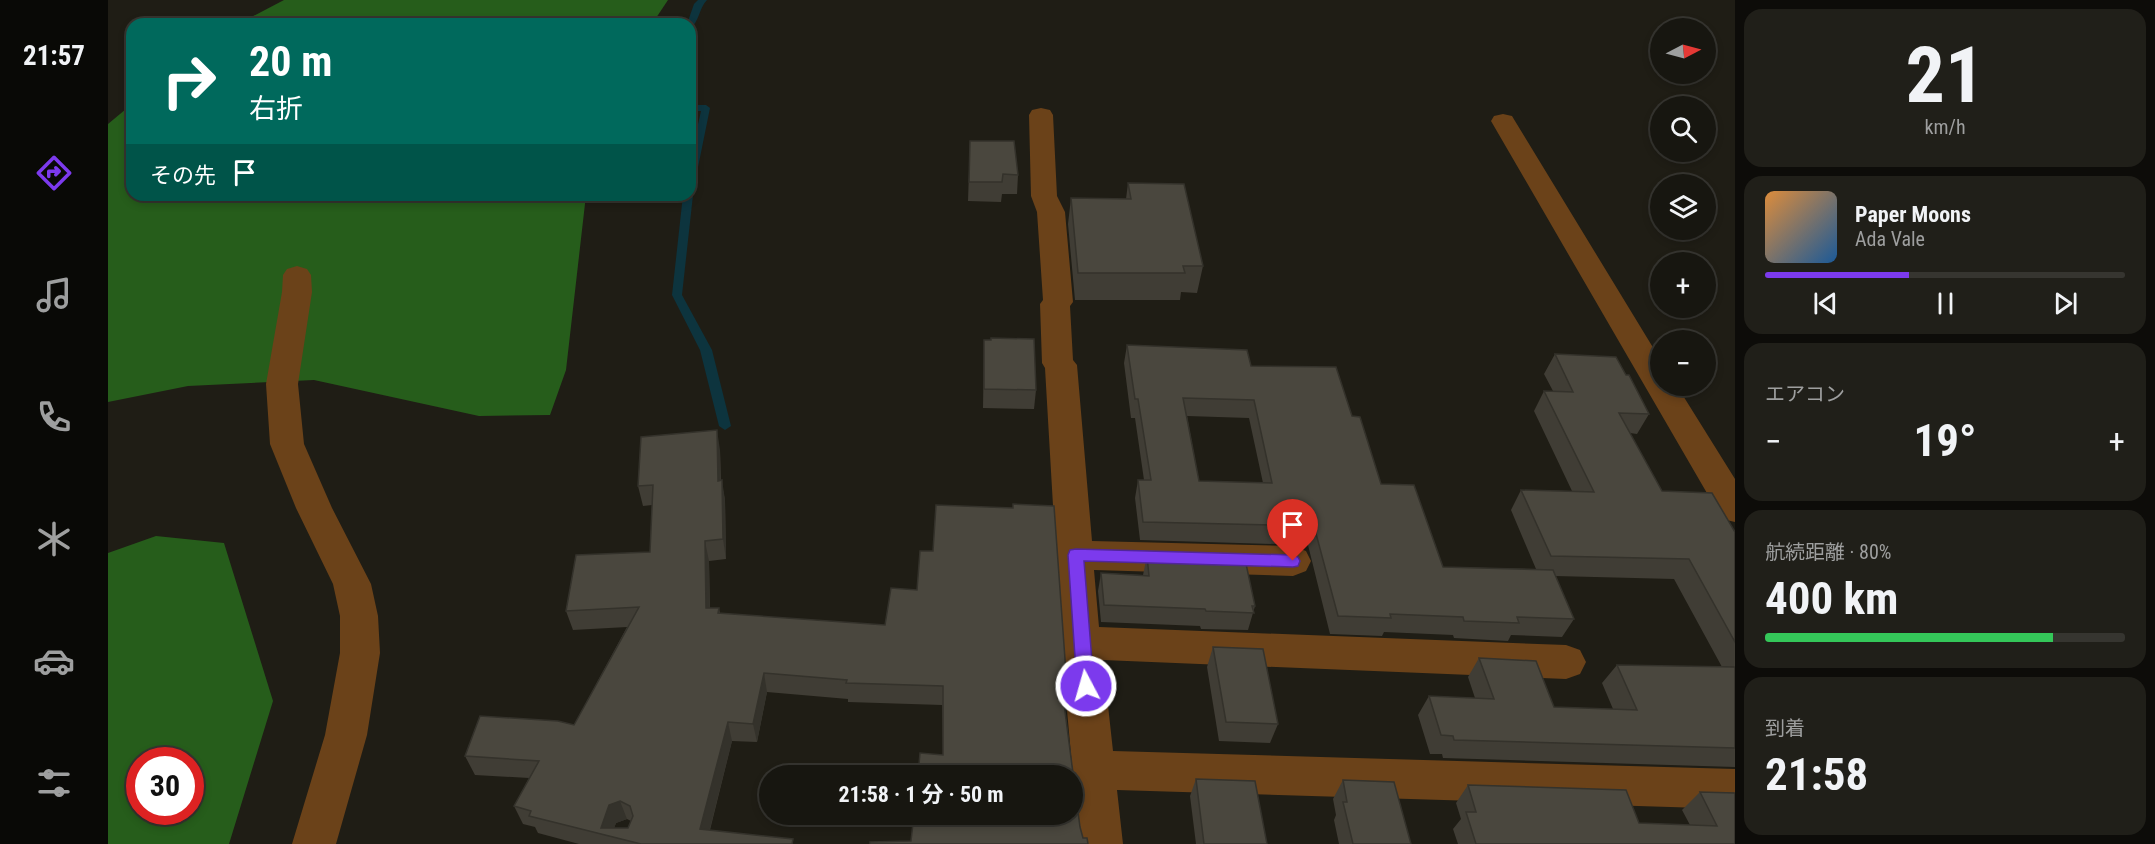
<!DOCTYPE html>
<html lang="ja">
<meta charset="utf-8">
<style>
:root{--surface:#171610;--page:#201f19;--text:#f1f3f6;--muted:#9e9f9f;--line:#363530;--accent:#7c3aed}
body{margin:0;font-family:"Roboto Condensed","Noto Sans JP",sans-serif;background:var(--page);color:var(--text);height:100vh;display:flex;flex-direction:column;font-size:22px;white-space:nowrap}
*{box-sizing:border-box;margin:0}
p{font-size:20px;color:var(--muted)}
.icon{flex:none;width:33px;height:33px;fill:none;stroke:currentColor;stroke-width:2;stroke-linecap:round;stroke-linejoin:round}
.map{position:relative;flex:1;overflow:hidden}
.side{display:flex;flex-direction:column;gap:9px;padding:9px;background:#0d0c09;width:420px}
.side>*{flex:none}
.top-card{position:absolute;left:18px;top:18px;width:570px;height:183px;border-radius:18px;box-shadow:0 3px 9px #0003,0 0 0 2px var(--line);background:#00695c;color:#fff;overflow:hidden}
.needle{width:39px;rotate:84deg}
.fabs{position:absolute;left:1542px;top:18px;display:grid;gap:12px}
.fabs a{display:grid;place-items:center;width:66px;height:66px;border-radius:50%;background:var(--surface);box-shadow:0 3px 9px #0003,0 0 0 2px var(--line);font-size:30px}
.speed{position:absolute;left:18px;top:747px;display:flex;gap:12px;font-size:30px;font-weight:700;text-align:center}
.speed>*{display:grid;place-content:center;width:78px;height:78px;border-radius:50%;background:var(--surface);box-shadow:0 3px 9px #0003,0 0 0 2px var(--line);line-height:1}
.speed .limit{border:9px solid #d22;background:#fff;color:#111}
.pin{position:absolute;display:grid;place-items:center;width:51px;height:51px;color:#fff;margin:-62px -26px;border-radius:50% 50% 50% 0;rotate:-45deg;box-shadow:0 0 6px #0007}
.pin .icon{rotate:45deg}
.me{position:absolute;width:66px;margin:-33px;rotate:354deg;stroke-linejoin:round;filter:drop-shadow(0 0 4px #0008)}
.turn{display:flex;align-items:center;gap:21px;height:126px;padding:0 24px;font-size:27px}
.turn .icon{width:78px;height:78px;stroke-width:2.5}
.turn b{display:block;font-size:42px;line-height:51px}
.then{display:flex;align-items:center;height:57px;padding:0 24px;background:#0003;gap:12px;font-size:22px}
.big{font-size:45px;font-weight:700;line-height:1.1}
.side .widget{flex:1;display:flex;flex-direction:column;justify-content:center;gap:9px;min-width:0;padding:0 21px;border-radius:18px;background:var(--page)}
.side .dial{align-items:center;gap:0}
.dial b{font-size:78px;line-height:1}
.song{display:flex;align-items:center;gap:18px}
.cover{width:72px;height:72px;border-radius:9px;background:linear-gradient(135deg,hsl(30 70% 55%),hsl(210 70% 35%))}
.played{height:6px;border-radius:3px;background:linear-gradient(90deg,var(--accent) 40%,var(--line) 40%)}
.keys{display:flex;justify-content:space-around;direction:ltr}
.heat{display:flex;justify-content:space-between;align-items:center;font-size:33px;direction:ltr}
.charge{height:9px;border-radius:4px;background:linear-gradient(90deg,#34c759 80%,var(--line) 0)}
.trip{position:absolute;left:651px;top:765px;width:324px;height:60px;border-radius:30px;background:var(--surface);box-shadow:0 3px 9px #0003,0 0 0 2px var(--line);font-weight:700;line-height:60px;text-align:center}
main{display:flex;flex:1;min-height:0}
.tab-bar{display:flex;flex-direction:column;width:108px;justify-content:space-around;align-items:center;background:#090906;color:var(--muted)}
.tab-bar .icon{width:42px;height:42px}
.tab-bar .active{color:var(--accent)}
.tab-bar b{font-size:27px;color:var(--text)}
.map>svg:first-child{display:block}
.forest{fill:#265d1b;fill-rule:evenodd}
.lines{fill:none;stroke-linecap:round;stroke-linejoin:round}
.stream{fill:#0d343e;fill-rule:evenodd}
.minor{fill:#6b4219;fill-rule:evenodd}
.wall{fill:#403d35;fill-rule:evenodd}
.shaded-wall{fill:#34322b}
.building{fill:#4a473e;stroke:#34322b;stroke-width:1.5;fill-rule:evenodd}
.route{fill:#7c3aed;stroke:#51269a;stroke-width:1.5}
</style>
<main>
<nav class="tab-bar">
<b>21:57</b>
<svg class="icon active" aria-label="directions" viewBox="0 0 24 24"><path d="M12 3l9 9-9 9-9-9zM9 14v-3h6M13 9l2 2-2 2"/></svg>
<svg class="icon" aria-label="music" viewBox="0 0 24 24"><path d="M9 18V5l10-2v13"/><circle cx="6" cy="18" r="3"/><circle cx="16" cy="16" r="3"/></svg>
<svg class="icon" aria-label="phone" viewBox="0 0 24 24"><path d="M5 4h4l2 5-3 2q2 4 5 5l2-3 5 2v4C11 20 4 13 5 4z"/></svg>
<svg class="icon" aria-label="climate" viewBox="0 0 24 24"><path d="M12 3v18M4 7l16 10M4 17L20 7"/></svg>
<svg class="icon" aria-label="car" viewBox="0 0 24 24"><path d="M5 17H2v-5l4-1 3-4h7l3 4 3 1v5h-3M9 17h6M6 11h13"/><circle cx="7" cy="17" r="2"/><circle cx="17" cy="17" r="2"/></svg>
<svg class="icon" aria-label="filters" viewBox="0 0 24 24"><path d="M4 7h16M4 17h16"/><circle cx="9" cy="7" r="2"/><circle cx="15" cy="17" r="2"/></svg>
</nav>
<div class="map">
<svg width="1627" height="844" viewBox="0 0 1627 844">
<rect width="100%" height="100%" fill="#1f1d15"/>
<g class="forest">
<path d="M 176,0 L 560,0 L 544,24 L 130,24 Z"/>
<path d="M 24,104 L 24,195 L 478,195 L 458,370 L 442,415 L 371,416 L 206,380 L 80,386 L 0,402 L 0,124 Z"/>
<path d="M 48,536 L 116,543 L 165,701 L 121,844 L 0,844 L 0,553 ZM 32,760 L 82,760 L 82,812 L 32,812 Z"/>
</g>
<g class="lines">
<g class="stream">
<path d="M 590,0 L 599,0 C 591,8 591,23 582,28 L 582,24 L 579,24 L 586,4 Z"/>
<path d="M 582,105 L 598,105 L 602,108 L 587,182 L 582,185 L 582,160 L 593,111 L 582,111 Z"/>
<path d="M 582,193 L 585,195 L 574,295 L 604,350 L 623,426 L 617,430 L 611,426 L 592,350 L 564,295 L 575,195 L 582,195 Z"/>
</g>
<g class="minor">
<path d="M 933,108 L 942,110 L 945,115 L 949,196 L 957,212 L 965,302 L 962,306 L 965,360 L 969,365 L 984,541 L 1185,546 L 1198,551 L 1203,561 L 1198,571 L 1185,576 L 986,570 L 991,627 L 1458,645 L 1472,650 L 1478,662 L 1472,674 L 1458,679 L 995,660 L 1005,751 L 1627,769 L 1627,809 L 1009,790 L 1015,844 L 971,844 L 953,643 L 937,368 L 934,363 L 932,304 L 935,300 L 929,212 L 923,196 L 921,115 L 924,110 Z"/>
<path d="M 1395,114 L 1404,116 L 1407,121 L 1552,359 L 1552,386 L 1569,386 L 1627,479 L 1627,522 L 1614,519 L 1383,121 L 1386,116 Z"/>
<path d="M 189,266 L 199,269 L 203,275 L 204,292 L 190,384 L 196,444 L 224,508 L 263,584 L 270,616 L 272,653 L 259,735 L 228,844 L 184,844 L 217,735 L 232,653 L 232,616 L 225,584 L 188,508 L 162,444 L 158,384 L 174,292 L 175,275 L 179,269 Z"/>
</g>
</g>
<g class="wall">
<path d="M 862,141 L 910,175 L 909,194 L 894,194 L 893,202 L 860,201 Z"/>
<path d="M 1020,183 L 1095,266 L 1089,293 L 1073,292 L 1072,300 L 967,300 L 960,224 L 963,198 L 1018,199 Z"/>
<path d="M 876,340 L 928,390 L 926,409 L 875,408 Z"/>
<path d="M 1019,345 L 1143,366 L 1244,416 L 1273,484 L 1335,567 L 1428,569 L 1403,510 L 1413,490 L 1464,491 L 1426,411 L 1436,391 L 1445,391 L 1436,374 L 1447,354 L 1541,414 L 1529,434 L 1522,433 L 1554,491 L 1627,532 L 1627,767 L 1335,758 L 1334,754 L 1322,754 L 1310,715 L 1321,696 L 1367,698 L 1360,677 L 1371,658 L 1446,707 L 1505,709 L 1494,683 L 1509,665 L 1614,667 L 1566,579 L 1447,576 L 1466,619 L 1454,637 L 1403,635 L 1400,641 L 1346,638 L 1345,635 L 1276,632 L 1274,636 L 1222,634 L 1200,545 L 1032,540 L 1027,498 L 1030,480 L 1036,480 L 1027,418 L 1023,418 L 1016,363 ZM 1079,416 L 1141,418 L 1155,483 L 1091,481 Z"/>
<path d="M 612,450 L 613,480 L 617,500 L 618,559 L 601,561 L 602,608 L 611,608 L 612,613 L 958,673 L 955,692 L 803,841 L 835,755 L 834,705 L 740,702 L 740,699 L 659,692 L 649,742 L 624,741 L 602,830 L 686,844 L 471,844 L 430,833 L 427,827 L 415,824 L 406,806 L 421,778 L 367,775 L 357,756 L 466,725 L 519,627 L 465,630 L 458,611 L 542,552 L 544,505 L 535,506 L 530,486 ZM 519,819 L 523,821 L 520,828 L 506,828 L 508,823 Z"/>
<path d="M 1039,556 L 1147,606 L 1140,630 L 1093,629 L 1092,626 L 993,622 L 990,591 L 993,573 L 1035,575 Z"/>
<path d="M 1105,647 L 1170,724 L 1162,743 L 1111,741 L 1099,667 Z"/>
<path d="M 1088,779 L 1159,844 L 1088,844 L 1082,796 Z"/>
<path d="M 1235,780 L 1303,844 L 1231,844 L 1226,820 L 1228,815 L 1225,799 Z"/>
<path d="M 1360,785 L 1531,823 L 1582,825 L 1574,810 L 1592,792 L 1627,844 L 1350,844 L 1345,829 L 1353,819 L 1348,803 Z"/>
</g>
<g class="shaded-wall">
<path d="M 609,430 L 612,450 L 613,501 L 610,481 Z"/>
<path d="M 614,480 L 617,500 L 618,559 L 615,539 Z"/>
<path d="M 597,541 L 601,561 L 602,627 L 598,608 Z"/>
<path d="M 656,673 L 659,692 L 649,742 L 645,724 Z"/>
<path d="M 620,722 L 624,741 L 598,844 L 592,829 Z"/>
<path d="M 512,801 L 519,819 L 508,823 L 503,837 L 493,828 L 501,805 Z"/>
</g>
<g class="building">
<path d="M 862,141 L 906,141 L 910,175 L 895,174 L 894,182 L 861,182 Z"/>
<path d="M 1020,183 L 1076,184 L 1095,266 L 1075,266 L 1077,273 L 970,273 L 963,198 L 1023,199 Z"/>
<path d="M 883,338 L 926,339 L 928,390 L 876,389 L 876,340 L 883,340 Z"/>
<path d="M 1019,345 L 1139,350 L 1143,366 L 1228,367 L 1244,416 L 1252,417 L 1273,484 L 1306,485 L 1335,567 L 1445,570 L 1466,619 L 1409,617 L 1411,623 L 1356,621 L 1355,617 L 1282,614 L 1283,618 L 1230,616 L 1206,526 L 1035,522 L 1030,480 L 1043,480 L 1030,399 L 1027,399 ZM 1075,398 L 1146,400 L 1164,483 L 1091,481 Z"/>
<path d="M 1447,354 L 1508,357 L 1518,375 L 1521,375 L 1541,414 L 1511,413 L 1554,491 L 1604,493 L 1627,532 L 1627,642 L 1581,559 L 1443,556 L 1413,490 L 1486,492 L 1436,391 L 1465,392 Z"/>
<path d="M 609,430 L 610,481 L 614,480 L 615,539 L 597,541 L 598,608 L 611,608 L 610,613 L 777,625 L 783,588 L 809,590 L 812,551 L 825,551 L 828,505 L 905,508 L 905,504 L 946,506 L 958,673 L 952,673 L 972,827 L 975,838 L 979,838 L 980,844 L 762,844 L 762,842 L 803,841 L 806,814 L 964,814 L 964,776 L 810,776 L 812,753 L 835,755 L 835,686 L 738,683 L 739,680 L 656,673 L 645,724 L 620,722 L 592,829 L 685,839 L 684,844 L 533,844 L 421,816 L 423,811 L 406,806 L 431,761 L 357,756 L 372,716 L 450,721 L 466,725 L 531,607 L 458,611 L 468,555 L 542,552 L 545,485 L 530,486 L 533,437 ZM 512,801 L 522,806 L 525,816 L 520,828 L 493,828 L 501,805 Z"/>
<path d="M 1039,556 L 1137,559 L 1147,606 L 1144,606 L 1146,613 L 1098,611 L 1097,609 L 996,605 L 993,573 L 1041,576 Z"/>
<path d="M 1105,647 L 1155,649 L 1170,724 L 1118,722 Z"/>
<path d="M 1371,658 L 1428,661 L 1446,707 L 1529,710 L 1509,665 L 1627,667 L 1627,748 L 1346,740 L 1345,736 L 1333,735 L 1321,696 L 1386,699 Z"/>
<path d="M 1088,779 L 1147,781 L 1159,844 L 1096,844 Z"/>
<path d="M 1235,780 L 1286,782 L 1303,844 L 1245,844 L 1235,802 L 1239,802 Z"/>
<path d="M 1360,785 L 1518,790 L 1531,823 L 1609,826 L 1592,792 L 1627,793 L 1627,844 L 1368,844 L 1358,812 L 1368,812 Z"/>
</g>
<path class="route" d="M 968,549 L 1185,555 L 1190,557 L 1192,561 L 1190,566 L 1185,567 L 976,561 L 986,686 L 983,691 L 978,693 L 972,691 L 969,686 L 960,555 L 962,550 Z"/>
</svg>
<div class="fabs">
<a><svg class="needle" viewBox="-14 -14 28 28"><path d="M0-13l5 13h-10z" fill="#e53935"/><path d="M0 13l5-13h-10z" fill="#9e9f9f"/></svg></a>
<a><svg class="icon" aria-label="search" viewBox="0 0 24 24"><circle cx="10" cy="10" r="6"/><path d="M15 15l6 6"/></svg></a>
<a><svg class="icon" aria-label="layers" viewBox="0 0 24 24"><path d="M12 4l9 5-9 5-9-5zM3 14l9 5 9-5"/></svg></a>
<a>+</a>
<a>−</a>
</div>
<div class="speed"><div class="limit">30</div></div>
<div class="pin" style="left:1185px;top:561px;background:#d93025"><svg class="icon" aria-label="arrive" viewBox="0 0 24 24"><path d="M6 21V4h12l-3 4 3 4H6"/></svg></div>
<svg class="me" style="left:978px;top:686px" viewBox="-20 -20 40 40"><circle r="17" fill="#7c3aed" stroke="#fff" stroke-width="3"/><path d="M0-11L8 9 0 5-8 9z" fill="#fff"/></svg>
<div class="trip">21:58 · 1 分 · 50 m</div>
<div class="top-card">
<div class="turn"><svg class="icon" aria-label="right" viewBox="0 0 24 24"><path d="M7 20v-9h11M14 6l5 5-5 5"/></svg><div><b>20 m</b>右折</div></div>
<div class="then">その先<svg class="icon" aria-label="arrive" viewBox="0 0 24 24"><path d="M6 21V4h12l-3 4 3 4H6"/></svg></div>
</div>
</div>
<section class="side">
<div class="widget dial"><b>21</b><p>km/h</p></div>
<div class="widget">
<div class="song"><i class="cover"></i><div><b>Paper Moons</b><p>Ada Vale</p></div></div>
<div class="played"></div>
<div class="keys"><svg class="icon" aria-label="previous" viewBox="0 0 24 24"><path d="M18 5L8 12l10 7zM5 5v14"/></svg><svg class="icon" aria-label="pause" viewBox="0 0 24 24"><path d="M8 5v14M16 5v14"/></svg><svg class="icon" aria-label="next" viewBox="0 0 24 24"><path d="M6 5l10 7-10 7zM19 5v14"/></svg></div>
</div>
<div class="widget"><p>エアコン</p>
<div class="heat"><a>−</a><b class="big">19°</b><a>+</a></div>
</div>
<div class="widget"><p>航続距離 · 80%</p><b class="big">400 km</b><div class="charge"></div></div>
<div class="widget"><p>到着</p><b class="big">21:58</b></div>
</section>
</main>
